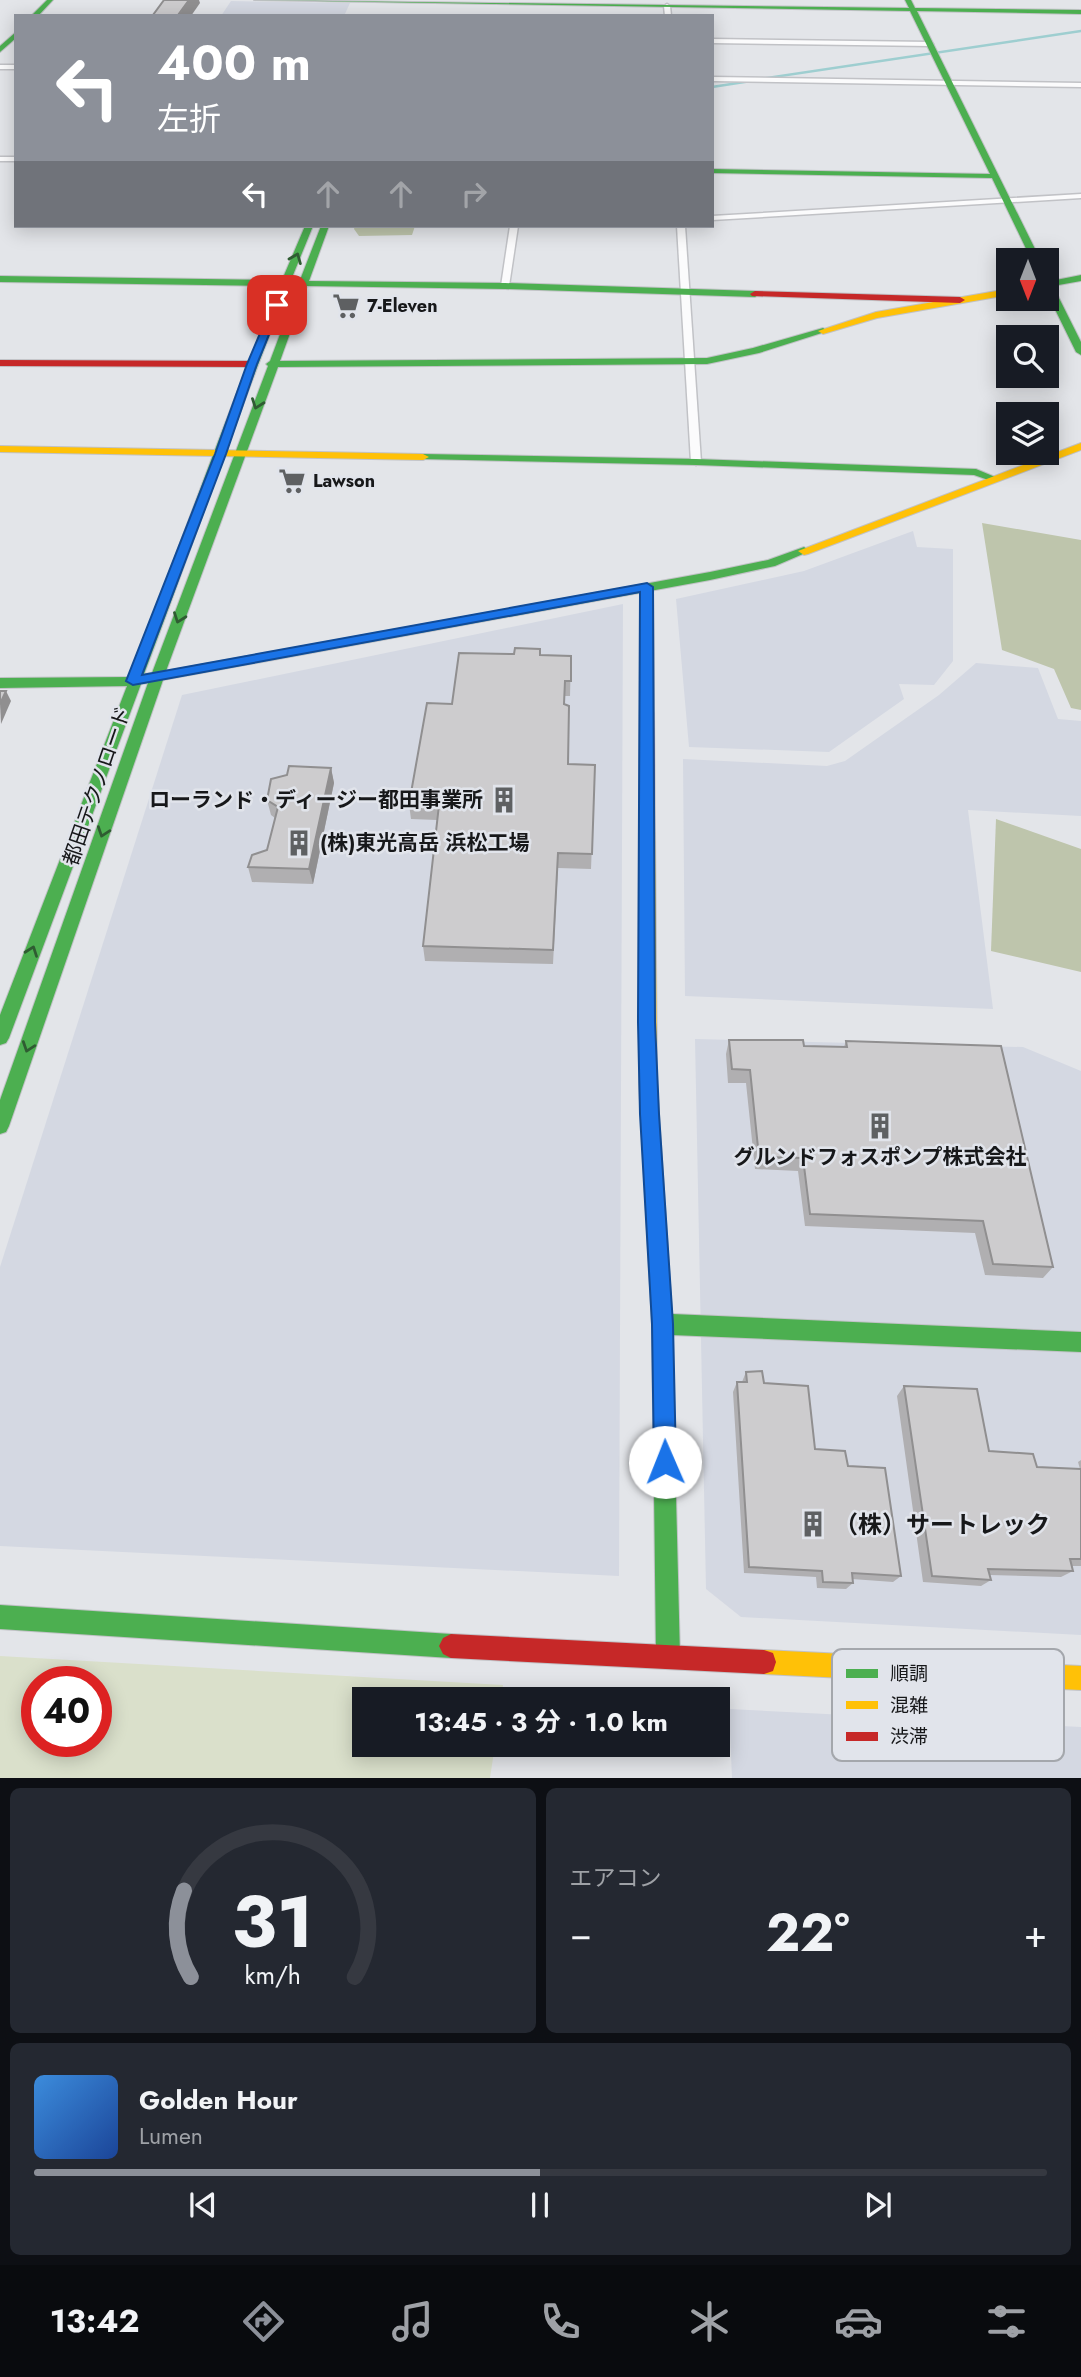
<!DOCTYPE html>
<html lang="ja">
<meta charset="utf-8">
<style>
:root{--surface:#171b24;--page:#242831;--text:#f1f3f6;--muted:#9ea1a6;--line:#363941;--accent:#8c9099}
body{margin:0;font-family:Jost,"Noto Sans JP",sans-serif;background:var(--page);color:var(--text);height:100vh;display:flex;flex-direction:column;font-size:26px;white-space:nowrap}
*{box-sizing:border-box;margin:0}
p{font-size:23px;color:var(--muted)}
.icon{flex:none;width:38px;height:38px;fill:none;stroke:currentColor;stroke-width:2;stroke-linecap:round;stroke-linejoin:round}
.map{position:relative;height:1778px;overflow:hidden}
.panel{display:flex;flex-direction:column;gap:10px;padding:10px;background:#0d0f14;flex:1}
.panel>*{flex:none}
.guide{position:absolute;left:14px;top:14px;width:700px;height:214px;border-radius:0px;box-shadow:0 4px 18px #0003;background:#8c9099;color:#fff;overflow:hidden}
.needle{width:46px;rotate:180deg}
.tools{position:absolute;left:996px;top:248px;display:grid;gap:14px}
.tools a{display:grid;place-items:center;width:63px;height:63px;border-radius:0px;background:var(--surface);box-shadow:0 4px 18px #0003;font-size:35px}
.speed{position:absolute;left:21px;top:1666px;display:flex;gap:14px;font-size:35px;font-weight:700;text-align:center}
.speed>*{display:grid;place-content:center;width:91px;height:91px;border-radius:50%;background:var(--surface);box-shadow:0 4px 18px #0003;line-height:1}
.speed .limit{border:10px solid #d22;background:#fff;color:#111}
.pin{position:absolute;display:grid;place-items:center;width:60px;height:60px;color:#fff;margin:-30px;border-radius:14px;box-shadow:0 4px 10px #0006}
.me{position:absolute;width:77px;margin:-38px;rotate:359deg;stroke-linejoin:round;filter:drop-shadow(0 0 5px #0008)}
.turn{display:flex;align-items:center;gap:24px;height:147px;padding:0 28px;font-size:32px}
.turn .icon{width:91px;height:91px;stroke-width:2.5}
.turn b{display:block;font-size:49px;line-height:60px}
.lanes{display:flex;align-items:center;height:66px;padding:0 28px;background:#0003;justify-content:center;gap:35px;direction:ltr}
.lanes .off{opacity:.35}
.big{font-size:52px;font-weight:700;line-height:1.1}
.panel .widget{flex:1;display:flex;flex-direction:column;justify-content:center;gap:10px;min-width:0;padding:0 24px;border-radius:10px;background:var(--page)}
.panel .dial{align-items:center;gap:0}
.dial svg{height:182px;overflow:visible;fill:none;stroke:var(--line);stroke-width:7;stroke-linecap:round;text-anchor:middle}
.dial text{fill:var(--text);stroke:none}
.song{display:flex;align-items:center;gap:21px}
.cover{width:84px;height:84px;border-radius:10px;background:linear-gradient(135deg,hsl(210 70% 55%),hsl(220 70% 35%))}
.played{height:7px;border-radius:4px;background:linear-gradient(90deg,var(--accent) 50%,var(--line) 50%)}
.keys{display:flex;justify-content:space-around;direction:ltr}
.heat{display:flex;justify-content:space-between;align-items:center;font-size:38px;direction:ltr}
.panel .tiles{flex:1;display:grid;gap:10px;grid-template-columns:1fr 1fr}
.widget:last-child{grid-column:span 2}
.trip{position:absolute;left:352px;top:1687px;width:378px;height:70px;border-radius:0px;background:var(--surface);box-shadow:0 4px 18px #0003;font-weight:700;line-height:70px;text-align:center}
.tabs{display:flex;height:112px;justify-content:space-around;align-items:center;background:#090b0e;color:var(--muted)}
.tabs .icon{width:49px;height:49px}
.tabs .on{color:var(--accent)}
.tabs b{font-size:32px;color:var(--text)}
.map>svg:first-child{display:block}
.built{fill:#d4d8e2}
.green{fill:#dae0cb;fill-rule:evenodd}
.forest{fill:#bec5ac}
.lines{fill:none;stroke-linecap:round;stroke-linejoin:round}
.stream{stroke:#9eced0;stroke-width:2.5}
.street-casing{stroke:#c1c2c6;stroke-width:3}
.fast-casing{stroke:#c1c2c6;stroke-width:2}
.slow-casing{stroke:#c1c2c6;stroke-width:2}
.jam-casing{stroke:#c1c2c6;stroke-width:2}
.street{fill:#fbfbfc;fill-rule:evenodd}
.fast{fill:#4caf50;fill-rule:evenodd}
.slow{fill:#ffc107;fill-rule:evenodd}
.jam{fill:#c62828;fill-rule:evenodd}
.wall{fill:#b0afb1}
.shaded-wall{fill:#908f90}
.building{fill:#cdccce;stroke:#908f90;stroke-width:2}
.oneway{stroke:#2f5c32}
.route{fill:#1a73e8;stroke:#114b97;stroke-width:2}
.labels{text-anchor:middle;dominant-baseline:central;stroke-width:5;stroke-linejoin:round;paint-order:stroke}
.far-poi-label{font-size:18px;font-weight:bold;fill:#17181a;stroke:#e1e4eb;text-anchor:start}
.street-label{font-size:21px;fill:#17181a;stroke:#e1e4eb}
.poi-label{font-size:21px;font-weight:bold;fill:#17181a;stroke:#e1e4eb;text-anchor:end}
.near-poi-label{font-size:24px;font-weight:bold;fill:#17181a;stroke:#e1e4eb;text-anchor:start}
.key{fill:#e1e4eb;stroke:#a4a7ac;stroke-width:2}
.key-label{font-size:19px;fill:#17181a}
</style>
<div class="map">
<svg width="1081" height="1779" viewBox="0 0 1081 1779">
<rect width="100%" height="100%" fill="#e3e5e9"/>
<g class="built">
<path d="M 231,1 L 350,3 L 344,16 L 221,16 Z"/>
<path d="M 913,531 L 917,547 L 953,549 L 953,661 L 934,685 L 899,684 L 904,699 L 829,752 L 689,747 L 676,599 L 804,571 Z"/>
<path d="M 623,604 L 619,1576 L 0,1546 L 0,1267 L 182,695 Z"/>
<path d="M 976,663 L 1038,668 L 1058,719 L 1081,721 L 1081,816 L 968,810 L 993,1009 L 685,996 L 683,759 L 827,766 L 845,761 L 939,695 Z"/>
<path d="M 695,1039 L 1023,1047 L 1081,1071 L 1081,1635 L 741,1617 L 706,1589 Z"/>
<path d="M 729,1709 L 1081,1727 L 1081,1778 L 732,1778 Z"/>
</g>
<path class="green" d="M 0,1656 L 503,1685 L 501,1699 L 364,1699 L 364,1745 L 495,1745 L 490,1778 L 0,1778 ZM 37,1682 L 96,1682 L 96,1741 L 37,1741 Z"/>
<g class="forest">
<path d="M 355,226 L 415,226 L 412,235 L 359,236 L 354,229 Z"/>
<path d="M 982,523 L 1081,540 L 1081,710 L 1071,708 L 1054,669 L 1002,650 Z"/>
<path d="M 996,819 L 1081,849 L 1081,972 L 991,951 Z"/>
</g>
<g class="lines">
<g class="stream">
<path d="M 760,79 L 1081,31"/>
<path d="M 712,87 L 751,81"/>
</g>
<g class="street-casing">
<g id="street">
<path d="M 667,4 L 670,6 L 671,16 L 665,16 L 664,6 Z"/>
<path d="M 712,39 L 930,42 L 933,44 L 930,46 L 712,43 Z"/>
<rect x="0" y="65" width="16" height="4"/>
<path d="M 712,77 L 1081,83 L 1081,87 L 712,81 Z"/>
<rect x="0" y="157" width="16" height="4"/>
<path d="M 1081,194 L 1081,198 L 712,220 L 712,216 Z"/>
<path d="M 510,226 L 518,226 L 509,286 L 505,288 L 501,286 Z"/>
<path d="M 677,226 L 685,226 L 701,462 L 696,465 L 691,462 Z"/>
</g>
</g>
<g class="fast-casing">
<g id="fast">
<path d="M 47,0 L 53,0 L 38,16 L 31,16 Z"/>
<path d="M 254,0 L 909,8 L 905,0 L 911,0 L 915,8 L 1081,10 L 1081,14 L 917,11 L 1041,261 L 1032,261 L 992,178 L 712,173 L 712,169 L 990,174 L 910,11 Z"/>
<path d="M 16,32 L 16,38 L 0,52 L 0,46 Z"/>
<path d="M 305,226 L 313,226 L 291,280 L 300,280 L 321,226 L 329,226 L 309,281 L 505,283 L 755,291 L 760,294 L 755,297 L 505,289 L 307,286 L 280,361 L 707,358 L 753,348 L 823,328 L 828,331 L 759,353 L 707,364 L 278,367 L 166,671 L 710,572 L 768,560 L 804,547 L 810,551 L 775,566 L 710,580 L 163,680 L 9,1126 L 6,1132 L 0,1134 L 0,1100 L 148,683 L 141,684 L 9,1038 L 6,1043 L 0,1045 L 0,1015 L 127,686 L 0,688 L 0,678 L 130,677 C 180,546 226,414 280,286 L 0,282 L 0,276 L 282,280 ZM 289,286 L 298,286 L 270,361 L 266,364 L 268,366 L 152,673 L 144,674 C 193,545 237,414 289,286 Z"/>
<path d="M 1081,275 L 1081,281 L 1053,286 L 1081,342 L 1081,355 L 1076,352 L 1046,291 L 1046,278 L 1051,281 Z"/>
<path d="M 423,454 L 696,459 L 976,469 L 1000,479 L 994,482 L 974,475 L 696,465 L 419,459 L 419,455 Z"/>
<path d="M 648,1075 L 654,1077 L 657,1083 L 672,1314 L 1081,1332 L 1081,1352 L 672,1335 L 680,1657 L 676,1665 L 668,1669 L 660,1665 L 656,1657 L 652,1324 L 639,1083 L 642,1077 Z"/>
<path d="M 0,1605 L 451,1634 L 459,1638 L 463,1646 L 459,1654 L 451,1658 L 0,1629 Z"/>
</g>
</g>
<g class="slow-casing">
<g id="slow">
<path d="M 1008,289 L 1008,295 L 877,318 L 823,334 L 818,331 L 876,312 Z"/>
<path d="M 1081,443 L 1081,450 L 808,554 L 804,555 L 798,551 Z"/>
<path d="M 0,446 L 423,454 L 429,457 L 423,460 L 0,452 Z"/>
<path d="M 647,823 L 655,829 L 657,1083 L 654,1089 L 648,1091 L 642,1089 L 639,1083 L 639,829 Z"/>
<path d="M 764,1650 L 1081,1666 L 1081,1690 L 764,1674 L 755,1671 L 752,1662 L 755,1653 Z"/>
</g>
</g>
<g class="jam-casing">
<g id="jam">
<path d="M 755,291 L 960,297 L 965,300 L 960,303 L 752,296 L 750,294 Z"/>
<path d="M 0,360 L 252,361 L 257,364 L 252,367 L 0,366 Z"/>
<path d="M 647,583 L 653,587 L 655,829 L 647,835 L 639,829 L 641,587 Z"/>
<path d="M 451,1634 L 764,1650 L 773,1653 L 776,1662 L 773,1671 L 764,1674 L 451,1658 L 443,1654 L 439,1646 L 443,1638 Z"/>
</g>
</g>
<use href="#street" class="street"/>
<use href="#fast" class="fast"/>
<use href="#slow" class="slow"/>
<use href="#jam" class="jam"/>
</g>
<g class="wall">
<path d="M 540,655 L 571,656 L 570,696 L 565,696 L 564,704 L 568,764 L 595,765 L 591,869 L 558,868 L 553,964 L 425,961 L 423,946 L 437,820 L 411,819 L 409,804 L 452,704 Z"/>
<path d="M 331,768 L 334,783 L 313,884 L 252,882 L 248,867 L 267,850 L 275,818 L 271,815 L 267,800 Z"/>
<path d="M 729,1040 L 804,1046 L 844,1047 L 846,1041 L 1053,1267 L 1043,1278 L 985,1275 L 975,1233 L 805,1226 L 798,1171 L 755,1169 L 746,1083 L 728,1083 L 726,1054 Z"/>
<path d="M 746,1372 L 764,1383 L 815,1449 L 848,1466 L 901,1576 L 893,1582 L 852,1579 L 853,1583 L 846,1589 L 817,1588 L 816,1577 L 744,1573 L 733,1392 L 737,1382 L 742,1382 Z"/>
<path d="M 904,1386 L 989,1451 L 1037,1467 L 1080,1469 L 1078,1462 L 1081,1460 L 1081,1566 L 1072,1566 L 1073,1571 L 1061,1577 L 990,1575 L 991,1580 L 981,1586 L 923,1582 L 897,1396 Z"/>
</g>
<g class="shaded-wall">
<path d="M 189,0 L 199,0 L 200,3 L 191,16 L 178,16 Z"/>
<path d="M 6,691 L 11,701 L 1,724 L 0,704 Z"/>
<path d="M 331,768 L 334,783 L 313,884 L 309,869 Z"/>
</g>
<g class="building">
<path d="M 164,0 L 189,0 L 178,15 L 153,15 Z"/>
<path d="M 515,648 L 540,649 L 540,655 L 571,656 L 571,681 L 565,681 L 564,704 L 569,706 L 568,764 L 595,765 L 592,854 L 558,853 L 553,950 L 423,946 L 439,805 L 409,804 L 427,703 L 452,704 L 459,653 L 514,654 Z"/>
<path d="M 0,691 L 6,691 L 0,704 Z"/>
<path d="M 289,766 L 331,768 L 309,869 L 248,867 L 252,855 L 267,850 L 278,807 L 267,800 L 271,779 L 287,775 Z"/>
<path d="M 729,1040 L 803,1040 L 804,1046 L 847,1047 L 846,1041 L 1001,1046 L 1053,1267 L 993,1264 L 983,1221 L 810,1214 L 803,1158 L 759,1157 L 750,1070 L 732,1069 Z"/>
<path d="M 762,1371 L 764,1383 L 808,1386 L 815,1449 L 845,1451 L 848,1466 L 885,1468 L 901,1576 L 852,1573 L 853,1583 L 823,1582 L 822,1571 L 749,1567 L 737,1382 L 747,1382 L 746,1372 Z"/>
<path d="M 904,1386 L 977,1389 L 989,1451 L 1033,1454 L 1037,1467 L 1081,1469 L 1081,1559 L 1070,1559 L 1073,1571 L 988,1569 L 991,1580 L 932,1576 Z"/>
</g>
<defs><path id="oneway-chevron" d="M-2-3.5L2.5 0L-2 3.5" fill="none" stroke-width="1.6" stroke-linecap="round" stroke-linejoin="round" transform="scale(1.75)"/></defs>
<g class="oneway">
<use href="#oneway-chevron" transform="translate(296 258) rotate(-68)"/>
<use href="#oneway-chevron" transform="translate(257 404) rotate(110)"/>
<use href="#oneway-chevron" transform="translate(179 618) rotate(110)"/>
<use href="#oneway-chevron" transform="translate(103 832) rotate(109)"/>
<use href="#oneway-chevron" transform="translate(32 951) rotate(-70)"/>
<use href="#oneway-chevron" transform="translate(28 1047) rotate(109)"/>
</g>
<path class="route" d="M 277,302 L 281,305 L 257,364 L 226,454 L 142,675 L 647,583 L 653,587 L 655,1022 L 659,1114 L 673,1324 L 676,1462 L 672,1470 L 665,1474 L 657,1470 L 654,1462 L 652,1324 L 640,1114 L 638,1022 L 640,592 L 133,685 L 126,681 L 215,454 L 247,364 L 272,305 Z"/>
<defs>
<g id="supermarket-bare" transform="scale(2.1)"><path d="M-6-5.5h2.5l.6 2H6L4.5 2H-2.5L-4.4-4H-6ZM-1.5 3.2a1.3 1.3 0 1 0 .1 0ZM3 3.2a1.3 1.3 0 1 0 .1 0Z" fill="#5e6062" stroke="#e1e4eb" stroke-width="2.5" paint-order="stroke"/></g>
<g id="building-bare" transform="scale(2.1)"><path d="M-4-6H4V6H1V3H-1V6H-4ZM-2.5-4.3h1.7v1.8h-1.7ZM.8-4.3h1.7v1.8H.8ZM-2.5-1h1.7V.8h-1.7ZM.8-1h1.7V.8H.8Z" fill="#5e6062" stroke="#e1e4eb" stroke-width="2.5" paint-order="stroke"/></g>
</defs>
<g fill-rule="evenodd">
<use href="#supermarket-bare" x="346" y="306"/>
<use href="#supermarket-bare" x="292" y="481"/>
<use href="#building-bare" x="504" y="800"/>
<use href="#building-bare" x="299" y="843"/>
<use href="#building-bare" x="880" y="1126"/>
<use href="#building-bare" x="813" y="1524"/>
</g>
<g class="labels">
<g class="far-poi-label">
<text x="367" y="306">7-Eleven</text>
<text x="313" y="481">Lawson</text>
</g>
<g class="street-label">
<text transform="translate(97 786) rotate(-71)">都田テクノロード</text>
</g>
<g class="poi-label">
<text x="483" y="800">ローランド・ディージー都田事業所</text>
<text x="320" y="843" text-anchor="start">(株)東光高岳 浜松工場</text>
<text x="880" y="1157" text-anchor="middle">グルンドフォスポンプ株式会社</text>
</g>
<g class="near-poi-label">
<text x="834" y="1524">（株）サートレック</text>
</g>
</g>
<rect x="832" y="1649" width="232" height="112" rx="10" class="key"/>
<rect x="846" y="1669" width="32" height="9" fill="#4caf50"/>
<rect x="846" y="1701" width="32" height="8" fill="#ffc107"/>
<rect x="846" y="1732" width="32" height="9" fill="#c62828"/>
<g class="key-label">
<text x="890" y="1680">順調</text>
<text x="890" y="1712">混雑</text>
<text x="890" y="1743">渋滞</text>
</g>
</svg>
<div class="tools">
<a><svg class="needle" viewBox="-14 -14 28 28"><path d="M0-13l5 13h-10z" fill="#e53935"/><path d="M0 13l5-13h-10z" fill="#9ea1a6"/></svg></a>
<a><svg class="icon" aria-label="search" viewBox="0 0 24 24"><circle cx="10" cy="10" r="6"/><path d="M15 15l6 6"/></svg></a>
<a><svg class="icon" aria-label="layers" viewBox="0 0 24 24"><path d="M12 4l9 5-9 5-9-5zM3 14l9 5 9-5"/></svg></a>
</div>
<div class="speed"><div class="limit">40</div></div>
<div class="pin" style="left:277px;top:305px;background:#d93025"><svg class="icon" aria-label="arrive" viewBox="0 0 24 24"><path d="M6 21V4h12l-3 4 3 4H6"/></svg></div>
<svg class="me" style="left:665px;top:1462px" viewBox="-20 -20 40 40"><circle r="19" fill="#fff"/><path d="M0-13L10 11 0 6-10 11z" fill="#1a73e8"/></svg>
<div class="trip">13:45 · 3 分 · 1.0 km</div>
<div class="guide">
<div class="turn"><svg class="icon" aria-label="left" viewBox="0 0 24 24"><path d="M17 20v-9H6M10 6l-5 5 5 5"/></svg><div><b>400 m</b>左折</div></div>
<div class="lanes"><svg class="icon" aria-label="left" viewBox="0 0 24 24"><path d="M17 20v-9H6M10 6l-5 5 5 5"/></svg><svg class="icon off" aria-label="ahead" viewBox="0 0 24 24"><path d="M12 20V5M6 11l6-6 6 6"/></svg><svg class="icon off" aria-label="ahead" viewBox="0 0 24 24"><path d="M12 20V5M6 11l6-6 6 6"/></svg><svg class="icon off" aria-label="right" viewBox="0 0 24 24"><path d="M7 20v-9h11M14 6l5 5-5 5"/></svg></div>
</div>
</div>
<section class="panel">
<div class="tiles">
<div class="widget dial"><svg viewBox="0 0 100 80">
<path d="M14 69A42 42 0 1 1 86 69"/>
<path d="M14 69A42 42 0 0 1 11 31" stroke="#8c9099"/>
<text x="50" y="56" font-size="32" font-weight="700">31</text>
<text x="50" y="72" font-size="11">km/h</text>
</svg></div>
<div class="widget"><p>エアコン</p>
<div class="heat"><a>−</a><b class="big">22°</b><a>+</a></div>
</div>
<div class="widget">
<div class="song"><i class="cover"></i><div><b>Golden Hour</b><p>Lumen</p></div></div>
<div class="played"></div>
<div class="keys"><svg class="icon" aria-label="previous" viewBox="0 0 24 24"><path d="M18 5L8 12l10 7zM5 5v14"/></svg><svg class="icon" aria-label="pause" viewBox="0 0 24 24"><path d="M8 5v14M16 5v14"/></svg><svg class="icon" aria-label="next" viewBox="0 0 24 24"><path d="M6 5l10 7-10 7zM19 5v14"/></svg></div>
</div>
</div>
</section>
<nav class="tabs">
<b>13:42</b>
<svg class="icon on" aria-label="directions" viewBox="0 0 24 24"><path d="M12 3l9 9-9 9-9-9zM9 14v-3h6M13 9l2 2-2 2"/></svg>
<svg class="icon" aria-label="music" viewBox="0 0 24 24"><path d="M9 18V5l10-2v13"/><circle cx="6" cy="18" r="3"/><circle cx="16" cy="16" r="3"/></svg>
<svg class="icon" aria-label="phone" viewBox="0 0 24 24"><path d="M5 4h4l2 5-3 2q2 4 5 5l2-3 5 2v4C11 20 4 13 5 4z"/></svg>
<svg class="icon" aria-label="climate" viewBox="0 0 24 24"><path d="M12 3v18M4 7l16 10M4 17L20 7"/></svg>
<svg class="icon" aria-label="car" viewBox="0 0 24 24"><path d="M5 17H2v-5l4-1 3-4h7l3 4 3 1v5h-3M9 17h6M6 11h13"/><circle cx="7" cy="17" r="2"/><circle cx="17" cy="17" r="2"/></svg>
<svg class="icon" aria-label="filters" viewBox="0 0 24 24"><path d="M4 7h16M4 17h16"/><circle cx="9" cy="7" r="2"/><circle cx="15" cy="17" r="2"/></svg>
</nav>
